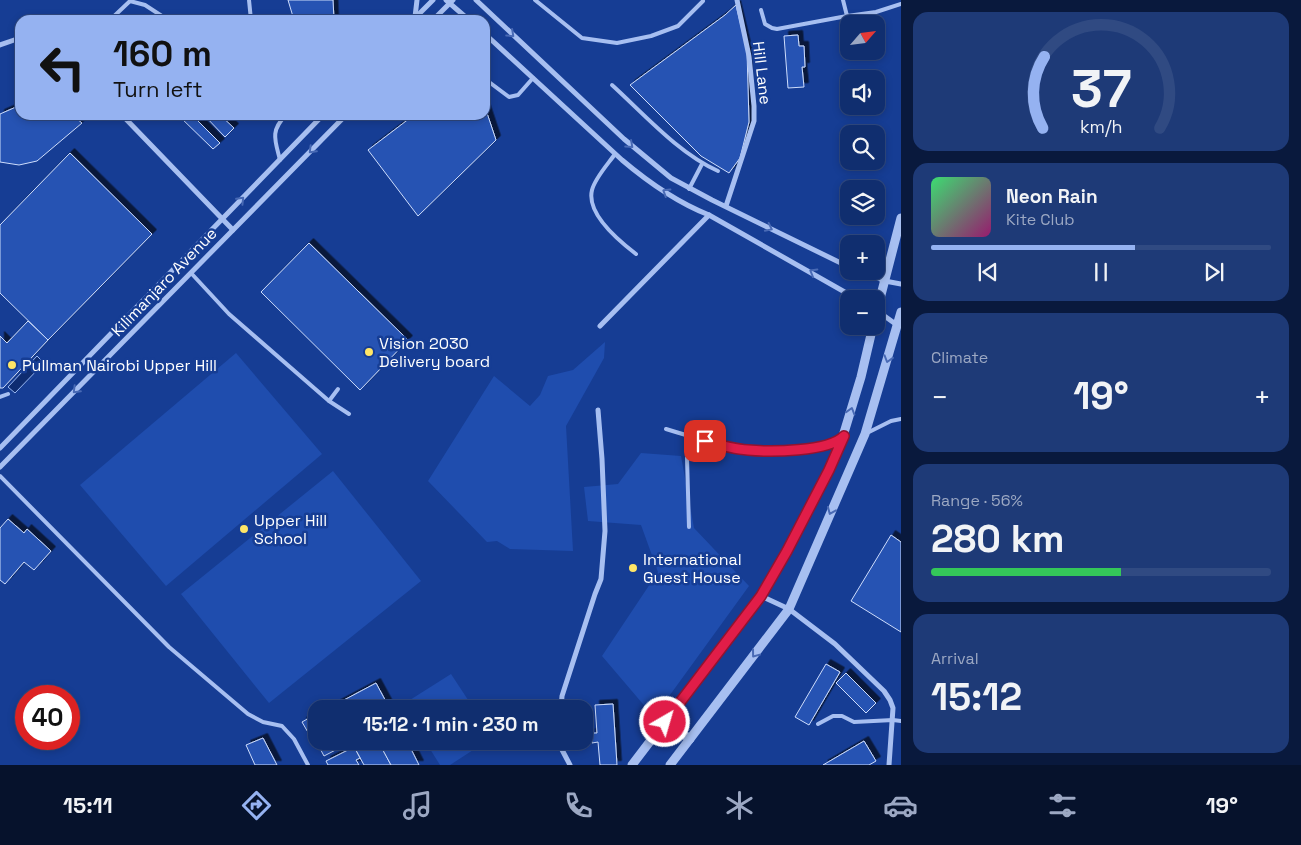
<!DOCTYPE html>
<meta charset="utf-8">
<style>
:root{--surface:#102e6f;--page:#1e3a77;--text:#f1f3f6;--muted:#9ca8c3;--line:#304a82;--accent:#95b2f1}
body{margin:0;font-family:"Space Grotesk",sans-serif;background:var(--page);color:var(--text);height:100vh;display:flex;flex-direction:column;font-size:19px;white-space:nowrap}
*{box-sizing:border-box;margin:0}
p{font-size:16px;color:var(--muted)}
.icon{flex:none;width:28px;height:28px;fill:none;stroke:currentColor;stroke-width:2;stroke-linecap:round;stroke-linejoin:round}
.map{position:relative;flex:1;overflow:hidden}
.panel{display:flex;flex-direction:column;gap:12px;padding:12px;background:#09193d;width:400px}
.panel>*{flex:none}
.hud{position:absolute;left:15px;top:15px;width:475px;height:105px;border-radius:15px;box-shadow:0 2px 8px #0003,0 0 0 1px var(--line);background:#95b2f1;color:#111;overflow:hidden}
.needle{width:32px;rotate:62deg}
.controls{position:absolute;left:840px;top:15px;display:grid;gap:10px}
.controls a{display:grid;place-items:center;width:45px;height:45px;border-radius:10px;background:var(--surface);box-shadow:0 2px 8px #0003,0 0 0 1px var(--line);font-size:25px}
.speed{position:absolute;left:15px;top:685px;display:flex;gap:10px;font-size:25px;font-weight:700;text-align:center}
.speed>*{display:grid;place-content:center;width:65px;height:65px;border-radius:50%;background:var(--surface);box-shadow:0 2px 8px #0003,0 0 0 1px var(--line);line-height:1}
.speed .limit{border:8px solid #d22;background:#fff;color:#111}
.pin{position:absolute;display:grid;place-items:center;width:42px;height:42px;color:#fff;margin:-21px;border-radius:10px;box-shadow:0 2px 8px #0006}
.me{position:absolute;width:55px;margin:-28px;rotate:38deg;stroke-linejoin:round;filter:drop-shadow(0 0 4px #0008)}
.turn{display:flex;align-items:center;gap:18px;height:105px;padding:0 15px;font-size:22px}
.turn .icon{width:65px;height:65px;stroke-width:2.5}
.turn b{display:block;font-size:35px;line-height:42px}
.big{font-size:38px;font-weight:700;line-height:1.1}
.panel .widget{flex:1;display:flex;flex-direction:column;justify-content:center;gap:8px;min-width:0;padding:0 18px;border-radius:15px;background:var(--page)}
.panel .dial{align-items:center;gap:0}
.dial svg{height:130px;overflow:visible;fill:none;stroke:var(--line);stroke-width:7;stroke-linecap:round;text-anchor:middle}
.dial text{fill:var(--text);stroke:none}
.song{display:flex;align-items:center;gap:15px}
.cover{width:60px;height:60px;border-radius:8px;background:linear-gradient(135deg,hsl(140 70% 55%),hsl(320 70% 35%))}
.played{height:5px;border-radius:2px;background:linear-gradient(90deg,var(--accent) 60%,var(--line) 60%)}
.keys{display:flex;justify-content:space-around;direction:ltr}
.heat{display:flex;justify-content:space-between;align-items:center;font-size:28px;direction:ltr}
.charge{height:8px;border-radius:4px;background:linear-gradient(90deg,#34c759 56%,var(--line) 0)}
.trip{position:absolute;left:308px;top:700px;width:285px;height:50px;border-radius:15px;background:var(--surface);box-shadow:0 2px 8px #0003,0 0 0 1px var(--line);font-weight:700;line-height:50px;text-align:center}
.tab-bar{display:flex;height:80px;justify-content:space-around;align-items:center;background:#06122c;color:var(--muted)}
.tab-bar .icon{width:35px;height:35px}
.tab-bar .active{color:var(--accent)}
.tab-bar b{font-size:22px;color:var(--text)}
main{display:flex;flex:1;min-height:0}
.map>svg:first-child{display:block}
.green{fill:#1f4dae}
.water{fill:#0e2c71;stroke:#99b8f3}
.building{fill:#2552b3;stroke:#ceddfc;filter:url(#shadow)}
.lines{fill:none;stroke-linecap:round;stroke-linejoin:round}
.service{stroke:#a7bff1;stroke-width:4}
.minor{stroke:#a7bff1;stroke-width:5}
.tertiary{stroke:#a7bff1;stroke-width:9}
.oneway{stroke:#496ab5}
.route-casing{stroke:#92132f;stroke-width:12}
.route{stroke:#e11d48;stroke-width:9}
.poi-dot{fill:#ffe667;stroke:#163d94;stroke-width:2}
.labels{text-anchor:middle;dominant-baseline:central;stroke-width:5;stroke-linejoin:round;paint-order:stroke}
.street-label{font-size:16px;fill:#fff;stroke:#163d94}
.poi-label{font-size:16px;fill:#fff;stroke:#163d94;text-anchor:start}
</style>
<main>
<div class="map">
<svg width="901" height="765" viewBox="0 0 901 765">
<defs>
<filter id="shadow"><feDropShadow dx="4.5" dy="-4.5" stdDeviation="0" flood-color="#0009"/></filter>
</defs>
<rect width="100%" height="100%" fill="#163d94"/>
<g class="green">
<path d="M 605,342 L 604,358 L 566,426 L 573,551 L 510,549 L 497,541 L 487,542 L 428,481 L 494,376 L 530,406 L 540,395 L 548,376 L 573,370 Z"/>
<path d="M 236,353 L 322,454 L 166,586 L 80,485 Z"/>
<path d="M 641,453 L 681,456 L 694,528 L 749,586 L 654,717 L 602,656 L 658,572 L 641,525 L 588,521 L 584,487 L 618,484 Z"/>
<path d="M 333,471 L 421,581 L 269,703 L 181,594 Z"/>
<path d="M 451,674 L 474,709 L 404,709 L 402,705 Z"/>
<path d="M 425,741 L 487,741 L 450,765 L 440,765 Z"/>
</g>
<path class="water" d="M 37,356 L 44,363 L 15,393 L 8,387 Z"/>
<g class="building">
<path d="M 288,0 L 333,0 L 334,20 L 294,20 Z"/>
<path d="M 736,5 L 747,51 L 749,122 L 740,158 L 729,173 L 701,156 L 630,85 L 725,15 Z"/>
<path d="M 798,35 L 799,46 L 804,46 L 805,67 L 802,67 L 804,87 L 788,88 L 784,36 Z"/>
<path d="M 16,107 L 20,108 L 20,115 L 81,115 L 77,119 L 82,123 L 37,161 L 19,165 L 0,162 L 0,114 Z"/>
<path d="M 485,107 L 496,140 L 418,216 L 368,150 L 414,115 L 485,115 Z"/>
<path d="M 178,115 L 192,115 L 220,143 L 213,149 Z"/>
<path d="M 204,115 L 220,115 L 234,128 L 225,137 Z"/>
<path d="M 70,153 L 152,234 L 48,340 L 0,293 L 0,225 Z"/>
<path d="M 309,243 L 408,340 L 360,390 L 261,292 Z"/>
<path d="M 28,321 L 48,340 L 3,388 L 0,388 L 0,336 L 7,343 Z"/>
<path d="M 8,519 L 24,533 L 27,529 L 51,551 L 34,570 L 24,562 L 5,584 L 0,580 L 0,528 Z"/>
<path d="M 891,535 L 901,542 L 901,632 L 851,601 Z"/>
<path d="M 826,664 L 840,672 L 809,725 L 795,717 Z"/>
<path d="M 846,673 L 876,703 L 866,713 L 836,683 Z"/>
<path d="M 376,683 L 390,709 L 349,709 L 344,700 Z"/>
<path d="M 344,700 L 349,709 L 327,709 Z"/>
<path d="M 613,704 L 617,765 L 600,765 L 598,742 L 592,743 L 591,733 L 597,733 L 595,705 Z"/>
<path d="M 316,714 L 316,741 L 313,741 L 302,722 Z"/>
<path d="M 263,738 L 277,765 L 255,765 L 246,745 Z"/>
<path d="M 316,741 L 351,741 L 351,742 L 324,756 Z"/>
<path d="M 351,741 L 378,741 L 391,765 L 364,765 Z"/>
<path d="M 378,741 L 407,741 L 419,765 L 391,765 Z"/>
<path d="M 864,741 L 876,761 L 869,765 L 823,765 Z"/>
<path d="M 354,747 L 360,758 L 356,760 L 359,765 L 328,765 L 326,761 Z"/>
</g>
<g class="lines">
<g class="service">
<path d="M 249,0 L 251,20"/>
<path d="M 535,0 L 582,38 L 617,43 L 651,36 L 678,26 L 703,1"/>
<path d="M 843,0 L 847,16 L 876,12 L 901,4"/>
<path d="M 761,10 L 765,24 L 772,28 L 777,29 L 847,16"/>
<path d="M 26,19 L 26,20"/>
<path d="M 110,20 L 130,1 L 145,5 L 168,20"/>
<path d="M 485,79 L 509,97 L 518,95 L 533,78"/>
<path d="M 612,85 C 644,114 678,153 718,171"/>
<path d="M 381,115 L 385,117 L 390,115"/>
<path d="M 615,154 C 608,164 595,178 592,190 C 586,214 619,241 636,254"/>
<path d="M 280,160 C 275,140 270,131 286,115"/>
<path d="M 689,189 L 702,164"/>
<path d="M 191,273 L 229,314 L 329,401 L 349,414"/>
<path d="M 0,397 L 8,394"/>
<path d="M 329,401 L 338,389"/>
<path d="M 666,429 C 714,444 760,457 811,448 C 820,446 832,444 840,440"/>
<path d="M 867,433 L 891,421 L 901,419"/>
<path d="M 0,476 L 169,647 L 248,714 L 263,722 L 282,726 L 294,739 L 308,765"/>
<path d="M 689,527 L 687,458 L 705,441"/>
<path d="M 818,724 L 833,716 L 842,716 L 854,722 L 893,720 L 901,721"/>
</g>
<g class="minor">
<path d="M 446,0 L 469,20"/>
<path d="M 476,0 L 624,139 L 671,178 L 712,200 L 849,267"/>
<path d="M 415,17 L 417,0"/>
<path d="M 413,20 L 433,0"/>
<path d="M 433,20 L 453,0"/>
<path d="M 485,34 L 622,160 C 648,182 676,202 709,215 L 857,299"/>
<path d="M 0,45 L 20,38"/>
<path d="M 122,115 L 233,230"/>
<path d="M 726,206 L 754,121 L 754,106 L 749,56 L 737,0"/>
<path d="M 860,271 L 885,281 L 901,284"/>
<path d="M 876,310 L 897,325"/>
<path d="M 600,326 L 709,215"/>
<path d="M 0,448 L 323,115"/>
<path d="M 0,467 L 346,115"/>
<path d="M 761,596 L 789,609 L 835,644 L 884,691 L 890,700 L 893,708 L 889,765"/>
<path d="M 561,709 L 562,696 L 595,594 L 601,579 L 605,531 L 602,459 L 598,410"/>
<path d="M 560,741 L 560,746 L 570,765"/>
</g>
<g class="tertiary">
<path d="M 876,314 L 901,218"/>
<path d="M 665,722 L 690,739"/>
<path d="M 632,765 L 761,596 L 787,551 L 829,470 L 843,436 L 861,377 L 873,326"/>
<path d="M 670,765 L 789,609 L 865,434 L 901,312"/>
</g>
</g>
<defs><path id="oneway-chevron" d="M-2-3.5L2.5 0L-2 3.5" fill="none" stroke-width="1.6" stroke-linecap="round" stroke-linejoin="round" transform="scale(1.25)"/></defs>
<g class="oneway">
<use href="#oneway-chevron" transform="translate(511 34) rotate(43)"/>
<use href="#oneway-chevron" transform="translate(630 145) rotate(42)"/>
<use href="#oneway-chevron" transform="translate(312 150) rotate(135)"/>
<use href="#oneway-chevron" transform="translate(666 192) rotate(-148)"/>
<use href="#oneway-chevron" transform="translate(241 200) rotate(-46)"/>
<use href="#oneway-chevron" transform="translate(769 228) rotate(26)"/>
<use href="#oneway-chevron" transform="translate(813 272) rotate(-150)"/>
<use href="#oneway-chevron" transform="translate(888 359) rotate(107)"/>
<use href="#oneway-chevron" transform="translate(76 390) rotate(135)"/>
<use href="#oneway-chevron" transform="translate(851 411) rotate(-73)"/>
<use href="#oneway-chevron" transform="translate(831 511) rotate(113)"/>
<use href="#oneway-chevron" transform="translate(755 654) rotate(127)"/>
</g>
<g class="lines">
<g class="route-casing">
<path id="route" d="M 665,722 L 761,596 L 787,551 L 829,470 L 844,436 C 829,452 769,452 748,450 C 733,449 719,445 705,441"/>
</g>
<use href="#route" class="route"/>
</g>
<g class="poi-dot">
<circle cx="369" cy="352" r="5"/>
<circle cx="12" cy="365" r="5"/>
<circle cx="244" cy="529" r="5"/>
<circle cx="633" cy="568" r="5"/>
</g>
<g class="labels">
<g class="street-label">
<text transform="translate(762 73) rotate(83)">Hill Lane</text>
<text transform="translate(164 282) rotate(-46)">Kilimanjaro Avenue</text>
</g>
<g class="poi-label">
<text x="379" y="343">Vision 2030<tspan x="379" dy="18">Delivery board</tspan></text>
<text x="22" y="365">Pullman Nairobi Upper Hill</text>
<text x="254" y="520">Upper Hill<tspan x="254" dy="18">School</tspan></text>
<text x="643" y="559">International<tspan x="643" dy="18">Guest House</tspan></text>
</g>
</g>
</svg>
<div class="controls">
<a><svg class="needle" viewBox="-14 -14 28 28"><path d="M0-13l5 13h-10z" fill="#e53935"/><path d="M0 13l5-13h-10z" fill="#9ca8c3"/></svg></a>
<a><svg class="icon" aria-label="sound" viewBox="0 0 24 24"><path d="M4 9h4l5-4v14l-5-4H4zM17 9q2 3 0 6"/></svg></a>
<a><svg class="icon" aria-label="search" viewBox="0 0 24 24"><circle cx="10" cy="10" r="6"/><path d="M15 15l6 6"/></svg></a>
<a><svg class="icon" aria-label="layers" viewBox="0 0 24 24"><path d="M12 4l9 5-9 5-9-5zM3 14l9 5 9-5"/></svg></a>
<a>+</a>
<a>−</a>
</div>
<div class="speed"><div class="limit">40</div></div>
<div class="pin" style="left:705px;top:441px;background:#d93025"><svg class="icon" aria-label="arrive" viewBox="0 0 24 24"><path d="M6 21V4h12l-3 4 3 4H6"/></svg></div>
<svg class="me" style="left:665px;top:722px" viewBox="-20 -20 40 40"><circle r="17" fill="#e11d48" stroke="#fff" stroke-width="3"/><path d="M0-11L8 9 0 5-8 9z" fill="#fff"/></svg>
<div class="trip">15:12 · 1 min · 230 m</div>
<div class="hud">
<div class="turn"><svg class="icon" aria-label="left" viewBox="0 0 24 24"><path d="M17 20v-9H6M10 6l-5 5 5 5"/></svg><div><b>160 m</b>Turn left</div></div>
</div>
</div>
<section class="panel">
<div class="widget dial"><svg viewBox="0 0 100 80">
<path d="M14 69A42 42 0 1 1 86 69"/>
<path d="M14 69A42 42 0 0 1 15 25" stroke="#95b2f1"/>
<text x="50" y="56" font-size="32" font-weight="700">37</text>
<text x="50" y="72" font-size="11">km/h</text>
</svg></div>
<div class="widget">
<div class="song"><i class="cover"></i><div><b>Neon Rain</b><p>Kite Club</p></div></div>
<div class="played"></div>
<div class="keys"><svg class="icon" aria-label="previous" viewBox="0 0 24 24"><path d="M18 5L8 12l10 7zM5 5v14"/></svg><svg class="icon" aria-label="pause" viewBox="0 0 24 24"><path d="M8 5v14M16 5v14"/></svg><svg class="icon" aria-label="next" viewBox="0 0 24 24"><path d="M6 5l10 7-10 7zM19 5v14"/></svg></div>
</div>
<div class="widget"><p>Climate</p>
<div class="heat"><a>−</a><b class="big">19°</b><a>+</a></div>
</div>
<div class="widget"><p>Range · 56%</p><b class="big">280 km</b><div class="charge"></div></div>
<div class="widget"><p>Arrival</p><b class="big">15:12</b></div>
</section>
</main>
<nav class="tab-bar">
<b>15:11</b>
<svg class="icon active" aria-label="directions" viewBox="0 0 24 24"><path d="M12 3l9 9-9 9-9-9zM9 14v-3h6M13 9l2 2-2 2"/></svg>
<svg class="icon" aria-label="music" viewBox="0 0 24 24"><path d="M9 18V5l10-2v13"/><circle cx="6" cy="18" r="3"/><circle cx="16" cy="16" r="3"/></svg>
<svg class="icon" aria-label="phone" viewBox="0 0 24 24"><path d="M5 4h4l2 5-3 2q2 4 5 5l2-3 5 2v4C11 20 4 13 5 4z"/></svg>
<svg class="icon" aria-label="climate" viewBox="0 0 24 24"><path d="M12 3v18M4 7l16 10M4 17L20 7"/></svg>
<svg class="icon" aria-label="car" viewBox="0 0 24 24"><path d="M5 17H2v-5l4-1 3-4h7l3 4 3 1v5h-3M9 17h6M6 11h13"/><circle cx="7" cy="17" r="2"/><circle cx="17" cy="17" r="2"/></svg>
<svg class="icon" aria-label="filters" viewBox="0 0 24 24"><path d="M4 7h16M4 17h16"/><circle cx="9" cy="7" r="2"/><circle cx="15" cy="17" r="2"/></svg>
<b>19°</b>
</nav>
